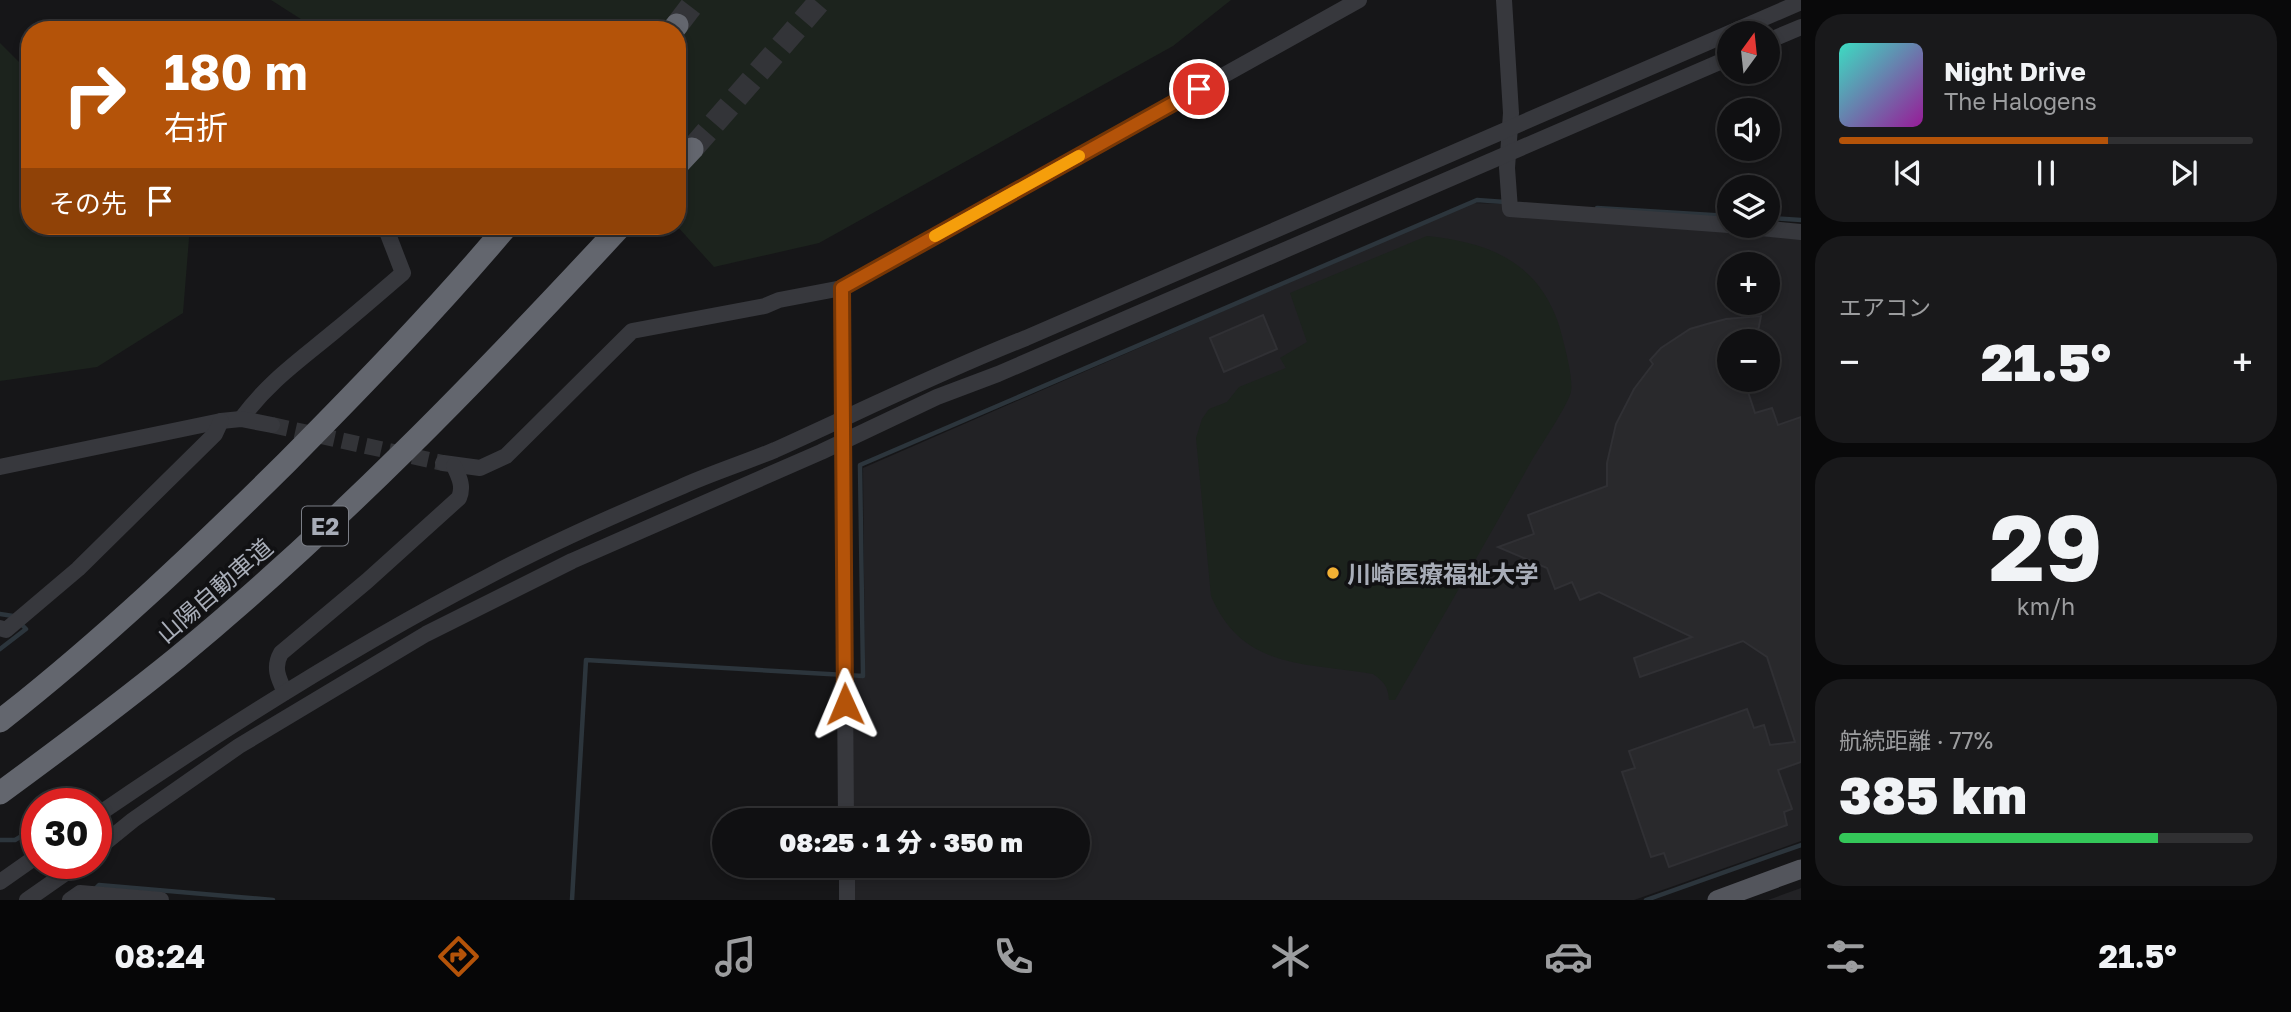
<!DOCTYPE html>
<html lang="ja">
<meta charset="utf-8">
<style>
:root{--surface:#101012;--page:#19191b;--text:#f1f3f6;--muted:#9c9d9f;--line:#303032;--accent:#b45309}
body{margin:0;font-family:"Golos Text","Noto Sans JP",sans-serif;background:var(--page);color:var(--text);height:100vh;display:flex;flex-direction:column;font-size:26px;white-space:nowrap}
*{box-sizing:border-box;margin:0}
p{font-size:23px;color:var(--muted)}
.icon{flex:none;width:38px;height:38px;fill:none;stroke:currentColor;stroke-width:2;stroke-linecap:round;stroke-linejoin:round}
.map{position:relative;flex:1;overflow:hidden}
.sheet{display:flex;flex-direction:column;gap:14px;padding:14px;background:#09090a;width:490px}
.sheet>*{flex:none}
.top-card{position:absolute;left:21px;top:21px;width:665px;height:214px;border-radius:28px;box-shadow:0 4px 10px #0003,0 0 0 2px var(--line);background:#b45309;color:#fff;overflow:hidden}
.needle{width:46px;rotate:15deg}
.tools{position:absolute;left:1717px;top:21px;display:grid;gap:14px}
.tools a{display:grid;place-items:center;width:63px;height:63px;border-radius:50%;background:var(--surface);box-shadow:0 4px 10px #0003,0 0 0 2px var(--line);font-size:35px}
.speed{position:absolute;left:21px;top:788px;display:flex;gap:14px;font-size:35px;font-weight:700;text-align:center}
.speed>*{display:grid;place-content:center;width:91px;height:91px;border-radius:50%;background:var(--surface);box-shadow:0 4px 10px #0003,0 0 0 2px var(--line);line-height:1}
.speed .limit{border:10px solid #d22;background:#fff;color:#111}
.pin{position:absolute;display:grid;place-items:center;width:60px;height:60px;color:#fff;margin:-30px;border:4px solid #fff;border-radius:50%;box-shadow:0 2px 7px #0007}
.me{position:absolute;width:77px;margin:-38px;rotate:359deg;stroke-linejoin:round;filter:drop-shadow(0 0 5px #0008)}
.turn{display:flex;align-items:center;gap:24px;height:147px;padding:0 28px;font-size:32px}
.turn .icon{width:91px;height:91px;stroke-width:2.5}
.turn b{display:block;font-size:49px;line-height:60px}
.then{display:flex;align-items:center;height:66px;padding:0 28px;background:#0003;gap:14px;font-size:26px}
.big{font-size:52px;font-weight:800;line-height:1.1}
.sheet .card{flex:1;display:flex;flex-direction:column;justify-content:center;gap:10px;min-width:0;padding:0 24px;border-radius:28px;background:var(--page)}
.sheet .dial{align-items:center;gap:0}
.dial b{font-size:91px;line-height:1}
.song{display:flex;align-items:center;gap:21px}
.cover{width:84px;height:84px;border-radius:10px;background:linear-gradient(135deg,hsl(170 70% 55%),hsl(300 70% 35%))}
.played{height:7px;border-radius:4px;background:linear-gradient(90deg,var(--accent) 65%,var(--line) 65%)}
.keys{display:flex;justify-content:space-around;direction:ltr}
.heat{display:flex;justify-content:space-between;align-items:center;font-size:38px;direction:ltr}
.charge{height:10px;border-radius:5px;background:linear-gradient(90deg,#34c759 77%,var(--line) 0)}
.trip{position:absolute;left:712px;top:808px;width:378px;height:70px;border-radius:35px;background:var(--surface);box-shadow:0 4px 10px #0003,0 0 0 2px var(--line);font-weight:800;line-height:70px;text-align:center}
.menu{display:flex;height:112px;justify-content:space-around;align-items:center;background:#060607;color:var(--muted)}
.menu .icon{width:49px;height:49px}
.menu .active{color:var(--accent)}
.menu b{font-size:32px;color:var(--text)}
main{display:flex;flex:1;min-height:0}
.map>svg:first-child{display:block}
.built{fill:#222225;fill-rule:evenodd}
.green{fill:#1c231d}
.lines{fill:none;stroke-linecap:round;stroke-linejoin:round}
.stream{stroke:#2c353c;stroke-width:4.5}
.building{fill:#29292c;stroke:#303034;stroke-width:2}
.minor-tunnel{stroke:#333438;stroke-width:16;stroke-dasharray:16 8;stroke-linecap:butt}
.highway-tunnel{stroke:#333438;stroke-width:23;stroke-dasharray:23 11;stroke-linecap:butt}
.minor{stroke:#37383d;stroke-width:16}
.major{stroke:#53555c;stroke-width:19}
.highway{stroke:#63666e;stroke-width:23}
.route-casing{stroke:#753606;stroke-width:18}
.route{stroke:#b45309;stroke-width:12}
.slow{stroke:#f59e0b;stroke-width:12}
.poi-dot{fill:#f2b134;stroke:#111113;stroke-width:2.5}
.labels{text-anchor:middle;dominant-baseline:central;stroke-width:7;stroke-linejoin:round;paint-order:stroke}
.shield{fill:#111113;stroke:#7b7e86;stroke-width:2}
.shield-label{font-size:23px;font-weight:bold;fill:#a8adb8}
.poi-label{font-size:24px;font-weight:bold;fill:#a8adb8;stroke:#111113;text-anchor:start}
.street-label{font-size:24px;fill:#a8adb8;stroke:#111113}
</style>
<main>
<div class="map">
<svg width="1801" height="900" viewBox="0 0 1801 900">
<rect width="100%" height="100%" fill="#161618"/>
<g class="built">
<path d="M 1472,203 L 1507,204 L 1508,212 L 1801,237 L 1801,841 L 1634,900 L 853,900 L 853,866 L 1078,866 L 1078,821 L 853,821 L 852,678 L 865,677 L 863,468 ZM 1729,264 L 1768,264 L 1768,303 L 1729,303 ZM 1729,341 L 1768,341 L 1768,380 L 1729,380 Z"/>
<path d="M 1801,888 L 1801,900 L 1768,900 Z"/>
</g>
<g class="green">
<path d="M 271,0 L 1231,0 L 1173,46 L 819,243 L 714,267 L 677,226 L 677,30 L 318,30 Z"/>
<path d="M 0,43 L 30,73 L 30,226 L 190,226 L 183,313 L 97,367 L 0,381 Z"/>
<path d="M 1427,236 C 1499,243 1548,269 1564,344 C 1567,356 1573,380 1571,391 C 1570,402 1539,448 1532,460 C 1487,540 1441,620 1395,700 L 1389,700 C 1388,686 1384,682 1373,674 C 1304,662 1243,670 1211,596 L 1196,438 L 1202,419 L 1209,409 L 1227,402 L 1239,387 L 1286,368 L 1280,358 L 1307,342 L 1290,293 Z"/>
</g>
<g class="lines">
<g class="stream">
<path d="M 1597,208 L 1729,216"/>
<path d="M 1768,218 L 1801,220"/>
<path d="M 0,614 L 13,616"/>
<path d="M 0,649 L 26,629 L 22,625"/>
<path d="M 0,840 L 15,840 L 37,827"/>
<path d="M 96,888 L 99,885 L 273,900"/>
<path d="M 572,900 L 586,660 L 863,676 L 860,465 L 1477,200 L 1505,202"/>
<path d="M 1646,900 L 1801,845"/>
</g>
</g>
<g class="building">
<path d="M 1263,315 L 1277,349 L 1224,372 L 1210,338 Z"/>
<path d="M 1761,316 L 1756,341 L 1729,341 L 1729,380 L 1744,380 L 1755,413 L 1772,408 L 1778,425 L 1801,417 L 1801,762 L 1778,770 L 1792,809 L 1784,812 L 1787,825 L 1669,867 L 1664,853 L 1651,857 L 1622,772 L 1635,768 L 1629,751 L 1747,709 L 1754,728 L 1764,725 L 1770,745 L 1795,742 L 1767,657 L 1743,641 L 1640,677 L 1634,658 L 1692,637 L 1599,592 L 1580,600 L 1572,582 L 1555,589 L 1547,568 L 1498,547 L 1534,534 L 1528,515 L 1607,486 L 1607,463 L 1616,424 L 1634,389 L 1653,364 L 1650,360 L 1661,348 L 1690,329 L 1707,324 L 1726,319 Z"/>
</g>
<g class="lines">
<path class="minor-tunnel" d="M 272,425 L 443,463"/>
<g class="highway-tunnel">
<path d="M 677,25 L 696,0"/>
<path d="M 692,149 L 821,0"/>
</g>
<g class="minor">
<path d="M 1504,0 L 1511,113 L 1507,168 L 1510,209 L 1729,225"/>
<path d="M 1768,41 L 1801,27"/>
<path d="M 1741,226 L 1801,232"/>
<path d="M 842,288 L 846,821"/>
<path d="M 241,419 C 269,381 300,360 336,330 C 359,311 381,292 403,273 L 386,229 L 388,226"/>
<path d="M 443,463 L 480,468 L 506,456 L 632,331 L 765,306 L 779,300 L 842,288 L 1359,0"/>
<path d="M 0,467 L 221,421 L 241,419 L 272,425"/>
<path d="M 0,628 L 6,630 L 78,569 L 215,434 L 221,421"/>
<path d="M 285,692 C 278,678 273,667 281,653 L 367,581 L 459,498 C 464,486 459,477 454,466"/>
<path d="M 96,816 C 223,729 352,647 489,576 C 551,543 617,514 681,487 C 712,473 744,463 775,450 C 859,412 940,372 1026,338 L 1801,2"/>
<path d="M 96,850 L 133,820 L 239,746 L 426,634 L 572,561 L 821,452 L 937,397 L 998,374 L 1729,58"/>
<path d="M 847,866 L 847,900"/>
<path d="M 0,882 L 37,856"/>
<path d="M 27,900 L 80,863"/>
<path d="M 70,900 L 80,893 L 161,900"/>
</g>
<path class="major" d="M 1717,900 L 1801,869"/>
<g class="highway">
<path d="M 673,30 L 677,25"/>
<path d="M 677,165 L 692,149"/>
<path d="M 0,721 C 102,641 195,553 287,462 C 363,385 438,308 507,226"/>
<path d="M 0,793 C 60,749 119,705 177,658 C 336,527 481,377 621,226"/>
</g>
</g>
<g class="lines">
<g class="route-casing">
<path id="route" d="M 845,704 L 842,288 L 1199,89"/>
</g>
<use href="#route" class="route"/>
<path class="slow" d="M 935,236 L 1079,156"/>
</g>
<circle class="poi-dot" cx="1333" cy="573" r="7"/>
<g class="labels">
<rect class="shield" x="302" y="506.5" width="46" height="39" rx="5"/>
<g class="shield-label">
<text x="325" y="526">E2</text>
</g>
<g class="poi-label">
<text x="1347" y="573">川崎医療福祉大学</text>
</g>
<g class="street-label">
<text transform="translate(214 590) rotate(-41)">山陽自動車道</text>
</g>
</g>
</svg>
<div class="tools">
<a><svg class="needle" viewBox="-14 -14 28 28"><path d="M0-13l5 13h-10z" fill="#e53935"/><path d="M0 13l5-13h-10z" fill="#9c9d9f"/></svg></a>
<a><svg class="icon" aria-label="sound" viewBox="0 0 24 24"><path d="M4 9h4l5-4v14l-5-4H4zM17 9q2 3 0 6"/></svg></a>
<a><svg class="icon" aria-label="layers" viewBox="0 0 24 24"><path d="M12 4l9 5-9 5-9-5zM3 14l9 5 9-5"/></svg></a>
<a>+</a>
<a>−</a>
</div>
<div class="speed"><div class="limit">30</div></div>
<div class="pin" style="left:1199px;top:89px;background:#d93025"><svg class="icon" aria-label="arrive" viewBox="0 0 24 24"><path d="M6 21V4h12l-3 4 3 4H6"/></svg></div>
<svg class="me" style="left:845px;top:704px" viewBox="-20 -20 40 40"><path d="M0-17L14 15 0 8-14 15z" fill="#b45309" stroke="#fff" stroke-width="4"/></svg>
<div class="trip">08:25 · 1 分 · 350 m</div>
<div class="top-card">
<div class="turn"><svg class="icon" aria-label="right" viewBox="0 0 24 24"><path d="M7 20v-9h11M14 6l5 5-5 5"/></svg><div><b>180 m</b>右折</div></div>
<div class="then">その先<svg class="icon" aria-label="arrive" viewBox="0 0 24 24"><path d="M6 21V4h12l-3 4 3 4H6"/></svg></div>
</div>
</div>
<section class="sheet">
<div class="card">
<div class="song"><i class="cover"></i><div><b>Night Drive</b><p>The Halogens</p></div></div>
<div class="played"></div>
<div class="keys"><svg class="icon" aria-label="previous" viewBox="0 0 24 24"><path d="M18 5L8 12l10 7zM5 5v14"/></svg><svg class="icon" aria-label="pause" viewBox="0 0 24 24"><path d="M8 5v14M16 5v14"/></svg><svg class="icon" aria-label="next" viewBox="0 0 24 24"><path d="M6 5l10 7-10 7zM19 5v14"/></svg></div>
</div>
<div class="card"><p>エアコン</p>
<div class="heat"><a>−</a><b class="big">21.5°</b><a>+</a></div>
</div>
<div class="card dial"><b>29</b><p>km/h</p></div>
<div class="card"><p>航続距離 · 77%</p><b class="big">385 km</b><div class="charge"></div></div>
</section>
</main>
<nav class="menu">
<b>08:24</b>
<svg class="icon active" aria-label="directions" viewBox="0 0 24 24"><path d="M12 3l9 9-9 9-9-9zM9 14v-3h6M13 9l2 2-2 2"/></svg>
<svg class="icon" aria-label="music" viewBox="0 0 24 24"><path d="M9 18V5l10-2v13"/><circle cx="6" cy="18" r="3"/><circle cx="16" cy="16" r="3"/></svg>
<svg class="icon" aria-label="phone" viewBox="0 0 24 24"><path d="M5 4h4l2 5-3 2q2 4 5 5l2-3 5 2v4C11 20 4 13 5 4z"/></svg>
<svg class="icon" aria-label="climate" viewBox="0 0 24 24"><path d="M12 3v18M4 7l16 10M4 17L20 7"/></svg>
<svg class="icon" aria-label="car" viewBox="0 0 24 24"><path d="M5 17H2v-5l4-1 3-4h7l3 4 3 1v5h-3M9 17h6M6 11h13"/><circle cx="7" cy="17" r="2"/><circle cx="17" cy="17" r="2"/></svg>
<svg class="icon" aria-label="filters" viewBox="0 0 24 24"><path d="M4 7h16M4 17h16"/><circle cx="9" cy="7" r="2"/><circle cx="15" cy="17" r="2"/></svg>
<b>21.5°</b>
</nav>
